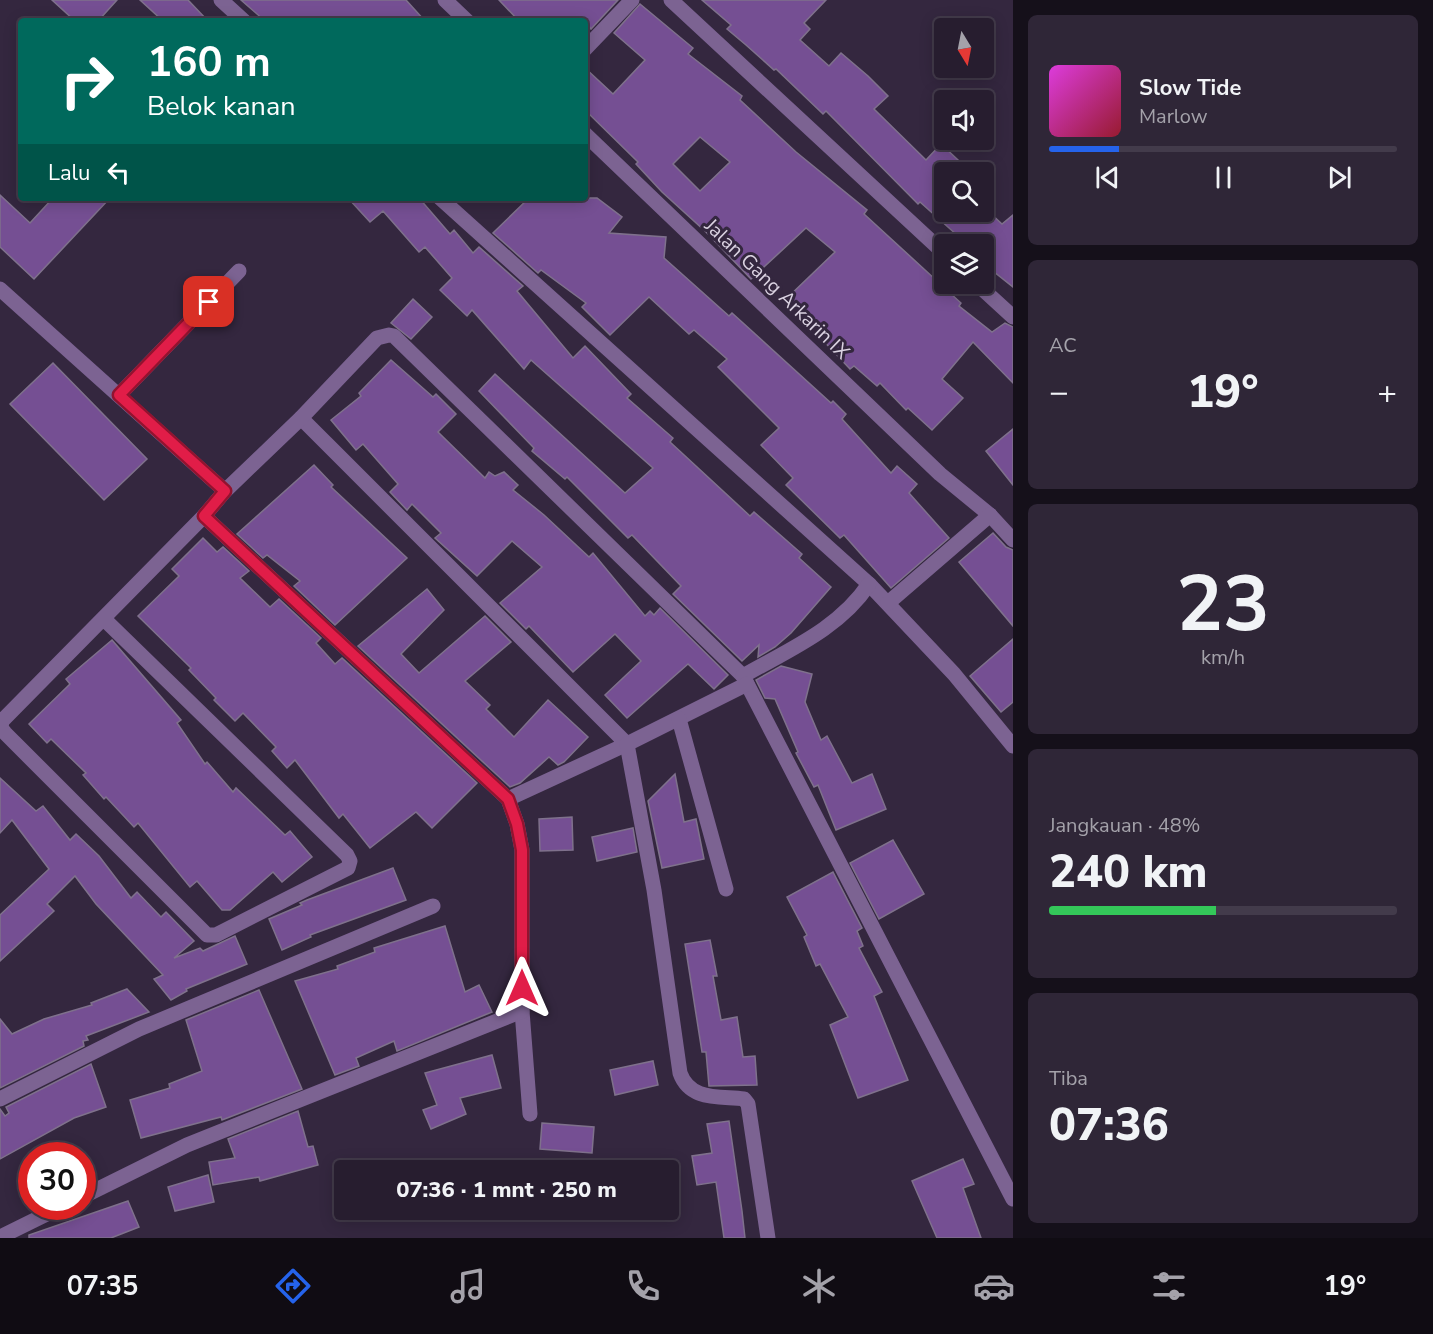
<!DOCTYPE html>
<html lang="id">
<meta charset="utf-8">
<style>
:root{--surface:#271d2f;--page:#2f2637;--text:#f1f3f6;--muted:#a4a2aa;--line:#433b4b;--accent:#2563eb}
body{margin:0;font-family:"Nunito Sans",sans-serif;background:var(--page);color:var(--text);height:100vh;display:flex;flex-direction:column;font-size:22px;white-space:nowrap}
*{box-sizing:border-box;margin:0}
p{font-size:20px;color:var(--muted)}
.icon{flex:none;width:33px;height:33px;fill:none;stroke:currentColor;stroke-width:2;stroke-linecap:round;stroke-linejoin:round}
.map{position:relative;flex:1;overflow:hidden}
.side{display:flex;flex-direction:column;gap:15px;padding:15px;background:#15101a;width:420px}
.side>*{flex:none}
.banner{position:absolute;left:18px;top:18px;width:570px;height:183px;border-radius:6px;box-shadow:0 3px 15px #0003,0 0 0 2px var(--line);background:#00695c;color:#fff;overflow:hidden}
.needle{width:39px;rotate:170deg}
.tools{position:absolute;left:934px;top:18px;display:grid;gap:12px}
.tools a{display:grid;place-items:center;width:60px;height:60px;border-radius:6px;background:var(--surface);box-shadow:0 3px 15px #0003,0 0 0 2px var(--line);font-size:30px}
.speed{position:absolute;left:18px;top:1142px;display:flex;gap:12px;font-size:30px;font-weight:700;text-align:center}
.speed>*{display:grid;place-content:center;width:78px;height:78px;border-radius:50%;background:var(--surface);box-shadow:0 3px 15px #0003,0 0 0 2px var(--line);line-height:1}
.speed .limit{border:9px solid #d22;background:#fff;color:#111}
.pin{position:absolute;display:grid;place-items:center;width:51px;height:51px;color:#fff;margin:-26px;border-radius:12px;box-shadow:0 3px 9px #0006}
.me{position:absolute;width:66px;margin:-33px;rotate:0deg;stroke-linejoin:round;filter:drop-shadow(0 0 4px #0008)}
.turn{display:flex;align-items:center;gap:21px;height:126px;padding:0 30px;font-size:27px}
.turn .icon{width:78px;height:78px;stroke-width:2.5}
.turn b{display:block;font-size:42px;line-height:51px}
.then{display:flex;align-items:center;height:57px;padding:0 30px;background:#0003;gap:12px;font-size:22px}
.big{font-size:45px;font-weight:800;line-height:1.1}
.side .tile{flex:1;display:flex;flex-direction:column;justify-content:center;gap:9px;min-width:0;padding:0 21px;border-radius:9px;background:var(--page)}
.side .dial{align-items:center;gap:0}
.dial b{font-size:78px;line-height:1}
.song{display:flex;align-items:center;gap:18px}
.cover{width:72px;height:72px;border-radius:9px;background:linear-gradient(135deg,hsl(300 70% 55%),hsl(350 70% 35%))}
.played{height:6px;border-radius:3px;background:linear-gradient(90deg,var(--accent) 20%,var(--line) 20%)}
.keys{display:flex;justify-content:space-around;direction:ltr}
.heat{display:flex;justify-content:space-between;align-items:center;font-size:33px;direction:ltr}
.charge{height:9px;border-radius:4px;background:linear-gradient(90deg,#34c759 48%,var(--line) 0)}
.trip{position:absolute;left:334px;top:1160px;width:345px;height:60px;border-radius:6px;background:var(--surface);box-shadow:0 3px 15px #0003,0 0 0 2px var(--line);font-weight:800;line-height:60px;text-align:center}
.tab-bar{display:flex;height:96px;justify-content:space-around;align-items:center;background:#100c13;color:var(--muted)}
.tab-bar .icon{width:42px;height:42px}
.tab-bar .selected{color:var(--accent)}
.tab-bar b{font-size:27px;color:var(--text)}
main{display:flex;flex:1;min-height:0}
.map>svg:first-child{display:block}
.building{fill:#754f93;stroke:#7f718c;stroke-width:1.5;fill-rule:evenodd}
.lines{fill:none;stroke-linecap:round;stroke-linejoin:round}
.minor{stroke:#7c6392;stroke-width:15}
.route-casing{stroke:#92132f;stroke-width:15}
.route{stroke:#e11d48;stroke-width:10}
.labels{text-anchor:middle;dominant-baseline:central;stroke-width:6;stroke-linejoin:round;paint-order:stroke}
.street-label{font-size:20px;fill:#dad2e1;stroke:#34273f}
</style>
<main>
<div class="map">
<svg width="1013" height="1238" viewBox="0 0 1013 1238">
<rect width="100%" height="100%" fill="#34273f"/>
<g class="building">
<path d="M 52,0 L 117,0 L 98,21 L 75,21 Z"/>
<path d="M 140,0 L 188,0 L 208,21 L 163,21 Z"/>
<path d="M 241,0 L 406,0 L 425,21 L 265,21 Z"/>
<path d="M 499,0 L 618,0 L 591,29 L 585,21 L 519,21 Z"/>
<path d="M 702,0 L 826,0 L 804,23 L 810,29 L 800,40 L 829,66 L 841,53 L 868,76 L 888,96 L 874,109 L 926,160 L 941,144 L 958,160 L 945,172 L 945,212 L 989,212 L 1002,224 L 1013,215 L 1013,287 L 984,264 L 984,244 L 967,244 L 920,202 L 918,204 L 826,111 L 823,114 L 776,69 L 774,70 L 746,45 L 727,29 L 731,25 Z"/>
<path d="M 640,4 L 693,48 L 688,54 L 742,96 L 740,100 L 796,152 L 867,210 L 864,214 L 961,303 L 959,306 L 992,332 L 1005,323 L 1013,327 L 1013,383 L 973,342 L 942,379 L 963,398 L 932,430 L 908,408 L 906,410 L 880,383 L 877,386 L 854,366 L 850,369 L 785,300 L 835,252 L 806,228 L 751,279 L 706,232 L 662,192 L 636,164 L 638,162 L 585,110 L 585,68 L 613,94 L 645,60 L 614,33 ZM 700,137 L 730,162 L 700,191 L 673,164 Z"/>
<path d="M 0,195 L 30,223 L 53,198 L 110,198 L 34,279 L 0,247 Z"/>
<path d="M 348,198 L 419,198 L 450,234 L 454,230 L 473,253 L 479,247 L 523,286 L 517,291 L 573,358 L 585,346 L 631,394 L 627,398 L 673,438 L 670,442 L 750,516 L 754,512 L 802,554 L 799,558 L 831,587 L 791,633 L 775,647 L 758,657 L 759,645 L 742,661 L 673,594 L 681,586 L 632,535 L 628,538 L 567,477 L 565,479 L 532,451 L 534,448 L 479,391 L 495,374 L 625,493 L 653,468 L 531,360 L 524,369 L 472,310 L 467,316 L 440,290 L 452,278 L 425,247 L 419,252 L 383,211 L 370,222 Z"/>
<path d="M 529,198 L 597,198 L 622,217 L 609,233 L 666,237 L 664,258 L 729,316 L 732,313 L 831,403 L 833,401 L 846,414 L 842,419 L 891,473 L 897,466 L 917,484 L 909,493 L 949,538 L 891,588 L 844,535 L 840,538 L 786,485 L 793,478 L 761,445 L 779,428 L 718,367 L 727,359 L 694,330 L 689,334 L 649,297 L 610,335 L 582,307 L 586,303 L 541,270 L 538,273 L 493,233 Z"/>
<path d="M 413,299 L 432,317 L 411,339 L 391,323 Z"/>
<path d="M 391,360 L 433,397 L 436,394 L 456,414 L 438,432 L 485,478 L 489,472 L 495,476 L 504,472 L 518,485 L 513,490 L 544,515 L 589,557 L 593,553 L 645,616 L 650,611 L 654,615 L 660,608 L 728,675 L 714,689 L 688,664 L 627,718 L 605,695 L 641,661 L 615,634 L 573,672 L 529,626 L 526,629 L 500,603 L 542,567 L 512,541 L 477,576 L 435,538 L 441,533 L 412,504 L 407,510 L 390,492 L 398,484 L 363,444 L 356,450 L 331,420 L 361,396 L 359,393 Z"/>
<path d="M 53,363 L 147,459 L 104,500 L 10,404 Z"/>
<path d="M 1013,429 L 1013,485 L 986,451 Z"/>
<path d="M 314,465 L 333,485 L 331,487 L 407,558 L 335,625 L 294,586 L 300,581 L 267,555 L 263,558 L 237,534 Z"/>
<path d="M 993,533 L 1006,547 L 1013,550 L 1013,626 L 959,562 Z"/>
<path d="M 203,538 L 217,552 L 223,547 L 249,571 L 240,578 L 270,607 L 279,599 L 321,638 L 316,643 L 335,664 L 342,658 L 477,783 L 432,828 L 416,812 L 370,848 L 343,814 L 339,818 L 295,760 L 287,768 L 272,751 L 276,747 L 243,713 L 235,721 L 214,700 L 216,698 L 189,670 L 191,668 L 138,616 L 179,576 L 172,569 Z"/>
<path d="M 427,589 L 444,610 L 401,654 L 419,673 L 485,616 L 511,642 L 465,681 L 490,705 L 486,709 L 514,737 L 548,700 L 588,737 L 564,762 L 558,765 L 549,757 L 520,783 L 510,787 L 358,646 Z"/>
<path d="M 1013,639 L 1013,702 L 1001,712 L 970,676 Z"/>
<path d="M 112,640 L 181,720 L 177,723 L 205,764 L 207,762 L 233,792 L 236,788 L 285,835 L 290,831 L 312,857 L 282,882 L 273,872 L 230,910 L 222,910 L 197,881 L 190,887 L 138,823 L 134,827 L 106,797 L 104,799 L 83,775 L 86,773 L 51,739 L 47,743 L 29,724 L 70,684 L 66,679 Z"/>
<path d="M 781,666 L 812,674 L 805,702 L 821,740 L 827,736 L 852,783 L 872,774 L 886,809 L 836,830 L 818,785 L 814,787 L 796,753 L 798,752 L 775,699 L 765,698 L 756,680 Z"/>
<path d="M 675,774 L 684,822 L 696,819 L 704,859 L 662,868 L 648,801 Z"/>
<path d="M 0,778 L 36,811 L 43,806 L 70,840 L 76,834 L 99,856 L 131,898 L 137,892 L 161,917 L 166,912 L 194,941 L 174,958 L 200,948 L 203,951 L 235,936 L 247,964 L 186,989 L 187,991 L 171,1000 L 154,979 L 163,975 L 96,904 L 75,876 L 47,904 L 54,911 L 0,961 L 0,915 L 49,869 L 12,820 L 0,833 Z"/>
<path d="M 572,817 L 573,850 L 540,851 L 539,819 Z"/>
<path d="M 633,828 L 637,852 L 597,861 L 592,837 Z"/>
<path d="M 893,840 L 924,894 L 879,919 L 850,863 Z"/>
<path d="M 393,868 L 406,900 L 310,935 L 311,937 L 282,950 L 269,919 L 302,905 L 300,903 L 307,900 Z"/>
<path d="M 833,872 L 862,928 L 857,931 L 863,946 L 859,948 L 882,992 L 874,996 L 908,1080 L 858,1098 L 830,1025 L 848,1017 L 820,964 L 816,966 L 804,937 L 807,935 L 787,897 Z"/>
<path d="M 445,926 L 465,992 L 479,985 L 492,1012 L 397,1051 L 394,1041 L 356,1058 L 359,1066 L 335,1075 L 295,981 L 338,969 L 337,966 L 375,952 L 374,948 Z"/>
<path d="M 710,940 L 717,976 L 713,976 L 721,1020 L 737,1017 L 743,1057 L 755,1056 L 757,1085 L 709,1086 L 706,1052 L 702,1052 L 685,944 Z"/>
<path d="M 127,989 L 149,1012 L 86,1036 L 88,1040 L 83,1041 L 84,1046 L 0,1088 L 0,1019 L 12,1034 L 44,1019 L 92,1005 L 91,1003 Z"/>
<path d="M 259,990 L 302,1089 L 222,1120 L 221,1117 L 141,1138 L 130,1100 L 170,1088 L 169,1084 L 202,1071 L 186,1020 Z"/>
<path d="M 492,1055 L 501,1088 L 460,1098 L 466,1114 L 431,1129 L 423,1110 L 437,1105 L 425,1073 Z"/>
<path d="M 653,1061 L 658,1085 L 615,1095 L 610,1070 Z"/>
<path d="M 91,1064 L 106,1107 L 74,1118 L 0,1159 L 0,1109 L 5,1116 L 9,1113 L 6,1107 Z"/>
<path d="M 298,1111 L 308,1147 L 313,1146 L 318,1165 L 260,1181 L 259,1177 L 213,1185 L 209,1162 L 235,1158 L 228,1139 Z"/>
<path d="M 729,1121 L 742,1211 L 745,1238 L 724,1238 L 716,1182 L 697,1185 L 692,1156 L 712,1153 L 707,1124 Z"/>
<path d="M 542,1123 L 594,1127 L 592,1153 L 540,1149 Z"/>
<path d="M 963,1159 L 974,1184 L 963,1188 L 981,1238 L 937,1238 L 912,1181 Z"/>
<path d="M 208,1175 L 214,1202 L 175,1211 L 168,1187 Z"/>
<path d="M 128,1201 L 139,1227 L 111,1238 L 29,1238 L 29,1235 Z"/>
</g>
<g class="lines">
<g class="minor">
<path d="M 221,0 L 244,21"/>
<path d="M 445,0 L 467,21"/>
<path d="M 671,0 L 945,254"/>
<path d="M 585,49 L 632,0"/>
<path d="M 585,134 L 940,474 L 990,515 L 1013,540"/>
<path d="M 440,198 L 869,584 L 954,674 L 1013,746"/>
<path d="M 977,284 L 1013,317"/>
<path d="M 0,289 L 225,491"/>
<path d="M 119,395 L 239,271"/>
<path d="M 301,418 L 627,744 L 508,799"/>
<path d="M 204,516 L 508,799 L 517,824 L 522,850 L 522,1011 L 530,1114"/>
<path d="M 888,603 L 990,515"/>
<path d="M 104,619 L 347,855 L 350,861 L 348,868 L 216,935 L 207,935 L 5,733 L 1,728 L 2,721 L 204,516 L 225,491 L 301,418 L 377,338 L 389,335 L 394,336 L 743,676 L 1013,1199"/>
<path d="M 743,676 C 788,650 839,629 869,584"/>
<path d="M 747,684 L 627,744 L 654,890 L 680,1073 C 690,1101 719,1096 744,1099 L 748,1104 L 768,1238"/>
<path d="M 679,719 L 726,889"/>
<path d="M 0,1099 L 139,1029 L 433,906"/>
<path d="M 82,1197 L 187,1145 L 522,1011"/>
<path d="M 0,1237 L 63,1206"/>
</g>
</g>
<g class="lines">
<g class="route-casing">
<path id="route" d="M 209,302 L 119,395 L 225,491 L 204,516 L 508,799 L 517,824 L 522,850 L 522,988"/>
</g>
<use href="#route" class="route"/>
</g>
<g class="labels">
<g class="street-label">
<text transform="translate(777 289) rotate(44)">Jalan Gang Arkarin IX</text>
</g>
</g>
</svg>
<div class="tools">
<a><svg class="needle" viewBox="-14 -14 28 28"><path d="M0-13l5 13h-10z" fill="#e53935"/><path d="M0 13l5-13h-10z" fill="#a4a2aa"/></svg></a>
<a><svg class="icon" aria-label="sound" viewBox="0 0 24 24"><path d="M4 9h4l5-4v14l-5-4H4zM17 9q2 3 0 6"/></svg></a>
<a><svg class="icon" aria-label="search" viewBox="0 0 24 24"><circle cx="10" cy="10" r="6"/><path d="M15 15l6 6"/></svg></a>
<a><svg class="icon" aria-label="layers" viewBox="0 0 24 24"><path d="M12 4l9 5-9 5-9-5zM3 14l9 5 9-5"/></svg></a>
</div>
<div class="speed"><div class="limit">30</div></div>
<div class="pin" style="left:209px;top:302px;background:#d93025"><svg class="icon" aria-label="arrive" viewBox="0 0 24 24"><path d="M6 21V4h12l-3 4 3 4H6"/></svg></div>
<svg class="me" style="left:522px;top:988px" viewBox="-20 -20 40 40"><path d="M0-17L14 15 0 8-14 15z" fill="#e11d48" stroke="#fff" stroke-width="4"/></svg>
<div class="trip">07:36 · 1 mnt · 250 m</div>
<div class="banner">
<div class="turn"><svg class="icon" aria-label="right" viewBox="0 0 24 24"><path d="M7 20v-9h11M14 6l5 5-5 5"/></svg><div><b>160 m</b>Belok kanan</div></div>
<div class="then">Lalu<svg class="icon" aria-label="left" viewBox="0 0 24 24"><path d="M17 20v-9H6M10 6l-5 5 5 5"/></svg></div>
</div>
</div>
<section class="side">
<div class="tile">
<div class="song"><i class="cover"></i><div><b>Slow Tide</b><p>Marlow</p></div></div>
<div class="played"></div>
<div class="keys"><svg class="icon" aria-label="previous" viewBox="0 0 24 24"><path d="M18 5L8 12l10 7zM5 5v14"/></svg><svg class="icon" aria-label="pause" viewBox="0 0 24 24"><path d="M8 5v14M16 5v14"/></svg><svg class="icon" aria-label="next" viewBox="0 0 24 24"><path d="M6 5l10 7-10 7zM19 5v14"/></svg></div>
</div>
<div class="tile"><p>AC</p>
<div class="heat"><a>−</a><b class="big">19°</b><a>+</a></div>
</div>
<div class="tile dial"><b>23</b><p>km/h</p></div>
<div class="tile"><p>Jangkauan · 48%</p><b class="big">240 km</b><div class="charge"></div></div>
<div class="tile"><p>Tiba</p><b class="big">07:36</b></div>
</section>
</main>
<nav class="tab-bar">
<b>07:35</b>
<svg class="icon selected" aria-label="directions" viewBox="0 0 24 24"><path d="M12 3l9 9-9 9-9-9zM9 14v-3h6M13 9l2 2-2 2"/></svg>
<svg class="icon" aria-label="music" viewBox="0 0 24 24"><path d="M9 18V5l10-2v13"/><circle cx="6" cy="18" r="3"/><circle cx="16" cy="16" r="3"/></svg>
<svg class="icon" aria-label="phone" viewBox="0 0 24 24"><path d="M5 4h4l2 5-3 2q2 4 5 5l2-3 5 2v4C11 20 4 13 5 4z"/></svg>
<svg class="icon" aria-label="climate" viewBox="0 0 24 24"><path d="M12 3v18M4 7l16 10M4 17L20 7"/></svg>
<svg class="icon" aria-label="car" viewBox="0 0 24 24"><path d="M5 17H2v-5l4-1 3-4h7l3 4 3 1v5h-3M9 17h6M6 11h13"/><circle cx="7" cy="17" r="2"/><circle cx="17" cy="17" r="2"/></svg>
<svg class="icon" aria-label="filters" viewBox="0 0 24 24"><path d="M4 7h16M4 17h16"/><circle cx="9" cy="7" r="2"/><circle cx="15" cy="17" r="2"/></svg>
<b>19°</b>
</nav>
